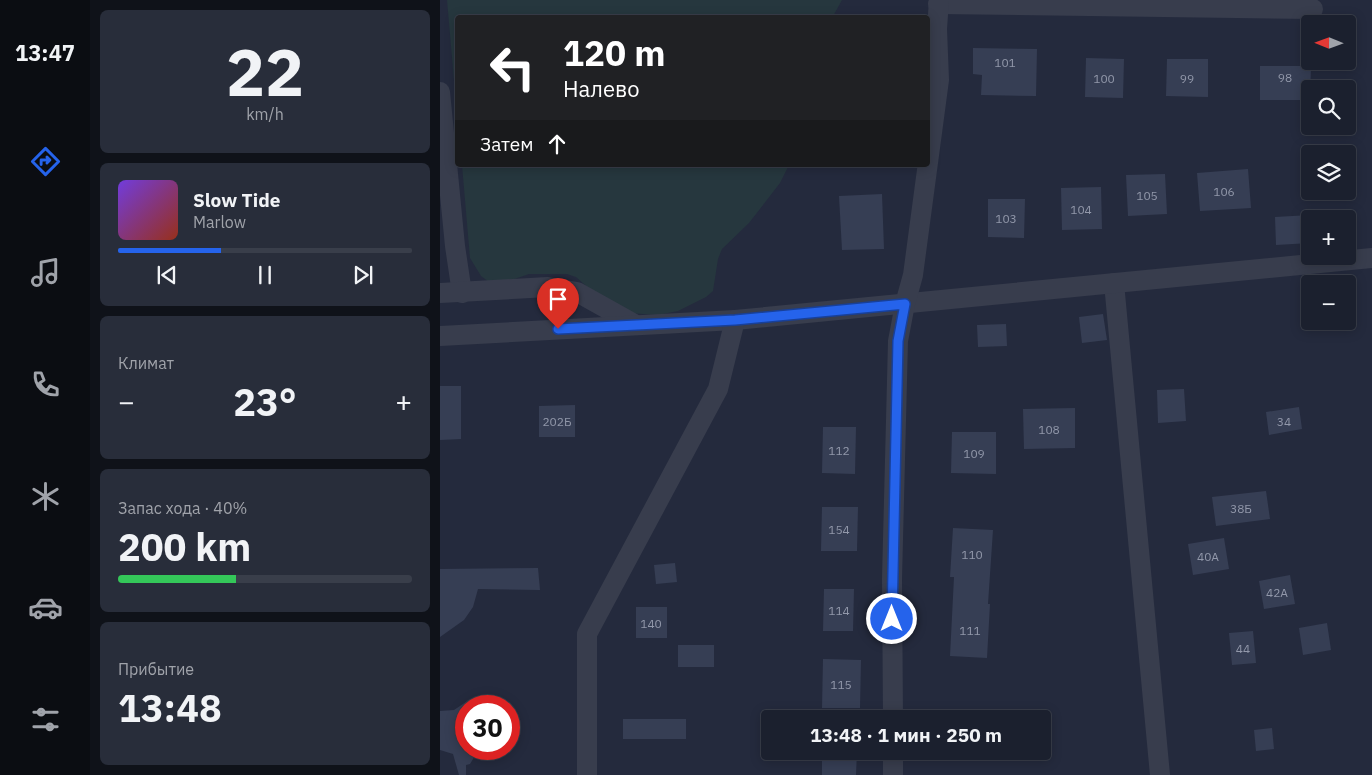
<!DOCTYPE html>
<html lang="ru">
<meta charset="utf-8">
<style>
:root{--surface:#1b202e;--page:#282d3a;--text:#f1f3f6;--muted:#a0a3aa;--line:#393e4a;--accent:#2563eb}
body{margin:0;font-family:"IBM Plex Sans",sans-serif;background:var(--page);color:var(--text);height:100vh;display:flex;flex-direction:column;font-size:19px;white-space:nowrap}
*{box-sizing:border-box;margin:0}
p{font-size:16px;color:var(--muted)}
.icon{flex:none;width:28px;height:28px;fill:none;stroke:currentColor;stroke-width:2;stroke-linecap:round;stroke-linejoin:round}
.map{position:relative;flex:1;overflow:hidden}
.details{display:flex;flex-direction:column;gap:10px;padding:10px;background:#0f1219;width:350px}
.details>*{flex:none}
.banner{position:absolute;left:15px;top:15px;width:475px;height:152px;border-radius:5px;box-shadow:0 2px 12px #0003,0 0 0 1px var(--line);background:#202124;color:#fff;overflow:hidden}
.needle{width:32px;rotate:271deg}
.fabs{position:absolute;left:861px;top:15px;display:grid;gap:10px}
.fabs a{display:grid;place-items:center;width:55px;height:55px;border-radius:5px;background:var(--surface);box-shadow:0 2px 12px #0003,0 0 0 1px var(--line);font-size:25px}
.speed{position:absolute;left:15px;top:695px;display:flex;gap:10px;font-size:25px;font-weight:700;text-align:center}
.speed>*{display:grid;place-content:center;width:65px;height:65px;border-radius:50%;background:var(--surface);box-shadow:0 2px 12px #0003,0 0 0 1px var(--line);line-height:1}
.speed .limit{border:8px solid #d22;background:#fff;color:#111}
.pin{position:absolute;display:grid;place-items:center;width:42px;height:42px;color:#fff;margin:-51px -21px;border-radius:50% 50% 50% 0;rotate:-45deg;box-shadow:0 0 5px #0007}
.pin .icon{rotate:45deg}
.me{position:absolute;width:55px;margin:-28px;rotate:0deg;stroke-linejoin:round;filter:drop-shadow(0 0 4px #0008)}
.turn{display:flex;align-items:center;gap:18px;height:105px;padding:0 25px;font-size:22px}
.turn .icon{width:65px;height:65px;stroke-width:2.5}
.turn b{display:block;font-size:35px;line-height:42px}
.then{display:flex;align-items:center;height:48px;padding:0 25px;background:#0003;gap:10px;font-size:19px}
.big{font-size:38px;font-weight:700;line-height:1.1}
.details .card{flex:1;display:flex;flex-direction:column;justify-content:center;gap:8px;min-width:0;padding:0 18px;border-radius:8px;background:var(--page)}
.details .dial{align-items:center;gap:0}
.dial b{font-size:65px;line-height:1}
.song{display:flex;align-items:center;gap:15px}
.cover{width:60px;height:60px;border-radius:8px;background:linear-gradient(135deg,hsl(260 70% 55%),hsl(10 70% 35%))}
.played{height:5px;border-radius:2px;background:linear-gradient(90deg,var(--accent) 35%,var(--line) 35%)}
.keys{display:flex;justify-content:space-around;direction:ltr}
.heat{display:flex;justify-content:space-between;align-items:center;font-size:28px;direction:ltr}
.charge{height:8px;border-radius:4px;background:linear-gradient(90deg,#34c759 40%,var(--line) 0)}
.trip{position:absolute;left:321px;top:710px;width:290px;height:50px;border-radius:5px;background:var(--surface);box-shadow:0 2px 12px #0003,0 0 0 1px var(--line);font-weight:700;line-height:50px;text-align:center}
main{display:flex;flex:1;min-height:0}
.tab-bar{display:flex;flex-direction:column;width:90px;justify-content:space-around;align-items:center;background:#0b0d12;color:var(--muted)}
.tab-bar .icon{width:35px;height:35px}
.tab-bar .current{color:var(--accent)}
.tab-bar b{font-size:22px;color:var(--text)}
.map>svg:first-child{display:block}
.green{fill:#26373e}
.building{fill:#363e54}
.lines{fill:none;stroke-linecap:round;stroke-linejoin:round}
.minor{stroke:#383d4d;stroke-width:20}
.route-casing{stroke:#184099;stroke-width:12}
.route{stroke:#2563eb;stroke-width:9}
.labels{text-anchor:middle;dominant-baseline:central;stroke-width:5;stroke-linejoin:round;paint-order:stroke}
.number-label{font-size:12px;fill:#9298aa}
</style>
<main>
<nav class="tab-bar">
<b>13:47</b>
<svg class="icon current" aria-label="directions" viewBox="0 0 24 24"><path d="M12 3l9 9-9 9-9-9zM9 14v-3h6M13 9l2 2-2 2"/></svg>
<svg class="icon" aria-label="music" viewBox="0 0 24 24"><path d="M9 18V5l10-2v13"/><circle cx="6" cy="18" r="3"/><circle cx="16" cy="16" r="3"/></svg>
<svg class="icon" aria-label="phone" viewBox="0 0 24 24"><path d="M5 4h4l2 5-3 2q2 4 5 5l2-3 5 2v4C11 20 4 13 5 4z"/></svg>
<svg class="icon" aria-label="climate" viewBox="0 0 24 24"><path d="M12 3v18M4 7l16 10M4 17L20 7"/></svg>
<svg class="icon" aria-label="car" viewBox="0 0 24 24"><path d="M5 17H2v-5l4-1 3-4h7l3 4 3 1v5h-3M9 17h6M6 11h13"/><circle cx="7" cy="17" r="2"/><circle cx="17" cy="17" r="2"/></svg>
<svg class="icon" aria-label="filters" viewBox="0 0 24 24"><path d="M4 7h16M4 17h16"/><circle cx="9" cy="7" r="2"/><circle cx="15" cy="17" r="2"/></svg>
</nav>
<section class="details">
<div class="card dial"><b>22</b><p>km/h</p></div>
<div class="card">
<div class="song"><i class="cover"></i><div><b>Slow Tide</b><p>Marlow</p></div></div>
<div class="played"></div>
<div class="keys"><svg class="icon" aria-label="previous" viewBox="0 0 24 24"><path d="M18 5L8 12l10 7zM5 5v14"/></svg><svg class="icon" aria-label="pause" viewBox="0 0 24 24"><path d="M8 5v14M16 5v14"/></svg><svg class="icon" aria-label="next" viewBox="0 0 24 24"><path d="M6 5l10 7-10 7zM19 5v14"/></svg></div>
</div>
<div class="card"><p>Климат</p>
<div class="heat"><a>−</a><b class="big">23°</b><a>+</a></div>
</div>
<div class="card"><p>Запас хода · 40%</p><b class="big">200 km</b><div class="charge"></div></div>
<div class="card"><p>Прибытие</p><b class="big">13:48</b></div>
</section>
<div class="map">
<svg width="932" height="775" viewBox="0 0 932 775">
<rect width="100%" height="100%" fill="#242a3d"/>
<g class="green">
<path d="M 7,0 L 402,0 L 392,18 L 18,18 L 17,115 Z"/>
<path d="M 22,165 L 349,165 L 340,183 L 309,223 L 282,249 L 278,259 L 273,291 L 266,297 L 238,311 L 218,315 L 188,313 L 168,305 L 136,277 L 127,274 L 89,274 L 60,284 L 49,282 L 41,276 L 30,258 Z"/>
</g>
<g class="building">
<path d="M 533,48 L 597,49 L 596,96 L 541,95 L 542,75 L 533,74 Z"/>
<path d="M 646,58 L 684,59 L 683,98 L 645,97 Z"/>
<path d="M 727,59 L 768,59 L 768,97 L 726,96 Z"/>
<path d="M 820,66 L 871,66 L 870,100 L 820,100 Z"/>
<path d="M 808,169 L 811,208 L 760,211 L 757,173 Z"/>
<path d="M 725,174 L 727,214 L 688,216 L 686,175 Z"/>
<path d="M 661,187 L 662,229 L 622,230 L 621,188 Z"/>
<path d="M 442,194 L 444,249 L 402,250 L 399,196 Z"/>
<path d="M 548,199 L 585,199 L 584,238 L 548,237 Z"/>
<path d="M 870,215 L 870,243 L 836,245 L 835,217 Z"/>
<path d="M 663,314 L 667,340 L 642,343 L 639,317 Z"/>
<path d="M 566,324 L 567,346 L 538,347 L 537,325 Z"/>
<path d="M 0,386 L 21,386 L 21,439 L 0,440 Z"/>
<path d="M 744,389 L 746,421 L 718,423 L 717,390 Z"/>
<path d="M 135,405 L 135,437 L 99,437 L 99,406 Z"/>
<path d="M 859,407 L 862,429 L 829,435 L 826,412 Z"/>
<path d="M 635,408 L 635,448 L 584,449 L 583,409 Z"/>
<path d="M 383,427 L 416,427 L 415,474 L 382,473 Z"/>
<path d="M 512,432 L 556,432 L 556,474 L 511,473 Z"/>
<path d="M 826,491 L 830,519 L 776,526 L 772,497 Z"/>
<path d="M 382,507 L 418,507 L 417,551 L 381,551 Z"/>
<path d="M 513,528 L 553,530 L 548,604 L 550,604 L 547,658 L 510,656 L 514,577 L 510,577 Z"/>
<path d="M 784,538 L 789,569 L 753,575 L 748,544 Z"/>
<path d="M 235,563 L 237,582 L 216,584 L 214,565 Z"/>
<path d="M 98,568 L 100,590 L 38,589 L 33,607 L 24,620 L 0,637 L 0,569 Z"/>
<path d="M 850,575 L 855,604 L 824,609 L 819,581 Z"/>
<path d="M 384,589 L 414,589 L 413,631 L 383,631 Z"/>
<rect x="196" y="607" width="31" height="31"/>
<path d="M 887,623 L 891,650 L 863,655 L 859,628 Z"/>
<path d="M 813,631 L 816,663 L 792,665 L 789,633 Z"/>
<rect x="238" y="645" width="36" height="22"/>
<path d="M 383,659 L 421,660 L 420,708 L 382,708 Z"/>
<path d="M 26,702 L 26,749 L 39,749 L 30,764 L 26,765 L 26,775 L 19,775 L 13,754 L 0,750 L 0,711 L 14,710 Z"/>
<rect x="183" y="719" width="63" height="20"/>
<path d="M 832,728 L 834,749 L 816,751 L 814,730 Z"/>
<path d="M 382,751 L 417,751 L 416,775 L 382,775 Z"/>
</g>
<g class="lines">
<g class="minor">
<path d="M 498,4 L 873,9"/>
<path d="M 0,92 L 15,246 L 22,293"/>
<path d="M 674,283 L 720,775"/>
<path d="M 0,293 L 108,287 L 137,292 L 196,325"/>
<path d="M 0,336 L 295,320 L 932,258"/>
<path d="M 453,719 L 452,579 L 458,341 L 465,304 L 473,275 L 499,80 L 497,29 L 499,0"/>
<path d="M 453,751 L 453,775"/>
<path d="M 147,775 L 147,634 L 278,389 L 295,320"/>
</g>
</g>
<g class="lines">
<g class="route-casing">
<path id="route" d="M 118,329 L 295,320 L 465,304 L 458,341 L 452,619"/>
</g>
<use href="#route" class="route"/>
</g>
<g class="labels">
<g class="number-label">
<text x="565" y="62">101</text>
<text x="845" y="77">98</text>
<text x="664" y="78">100</text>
<text x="747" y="78">99</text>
<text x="784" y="191">106</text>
<text x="707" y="195">105</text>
<text x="641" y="209">104</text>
<text x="566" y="218">103</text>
<text x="117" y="421">202Б</text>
<text x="844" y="421">34</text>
<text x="609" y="429">108</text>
<text x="399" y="450">112</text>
<text x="534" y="453">109</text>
<text x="801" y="508">38Б</text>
<text x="399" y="529">154</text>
<text x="532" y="554">110</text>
<text x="768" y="556">40А</text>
<text x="837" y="592">42А</text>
<text x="399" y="610">114</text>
<text x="211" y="623">140</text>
<text x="530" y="630">111</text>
<text x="803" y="648">44</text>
<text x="401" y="684">115</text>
</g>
</g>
</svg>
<div class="fabs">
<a><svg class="needle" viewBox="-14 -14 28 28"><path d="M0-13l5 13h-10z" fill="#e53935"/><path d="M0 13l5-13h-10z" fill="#a0a3aa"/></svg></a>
<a><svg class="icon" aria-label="search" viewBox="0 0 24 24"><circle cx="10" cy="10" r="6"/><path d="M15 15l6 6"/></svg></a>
<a><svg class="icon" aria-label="layers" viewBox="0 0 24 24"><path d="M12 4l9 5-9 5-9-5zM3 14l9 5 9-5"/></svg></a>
<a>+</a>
<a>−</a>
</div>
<div class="speed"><div class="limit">30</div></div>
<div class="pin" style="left:118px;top:329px;background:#d93025"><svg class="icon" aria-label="arrive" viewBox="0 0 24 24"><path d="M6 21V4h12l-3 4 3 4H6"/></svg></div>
<svg class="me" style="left:452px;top:619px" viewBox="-20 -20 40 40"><circle r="17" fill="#2563eb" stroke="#fff" stroke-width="3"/><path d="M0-11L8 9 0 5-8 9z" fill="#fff"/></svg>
<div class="trip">13:48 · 1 мин · 250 m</div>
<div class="banner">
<div class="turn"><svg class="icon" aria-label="left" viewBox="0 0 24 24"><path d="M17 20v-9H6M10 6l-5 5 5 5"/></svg><div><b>120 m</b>Налево</div></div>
<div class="then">Затем<svg class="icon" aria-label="ahead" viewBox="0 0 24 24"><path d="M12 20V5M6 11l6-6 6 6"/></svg></div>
</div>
</div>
</main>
